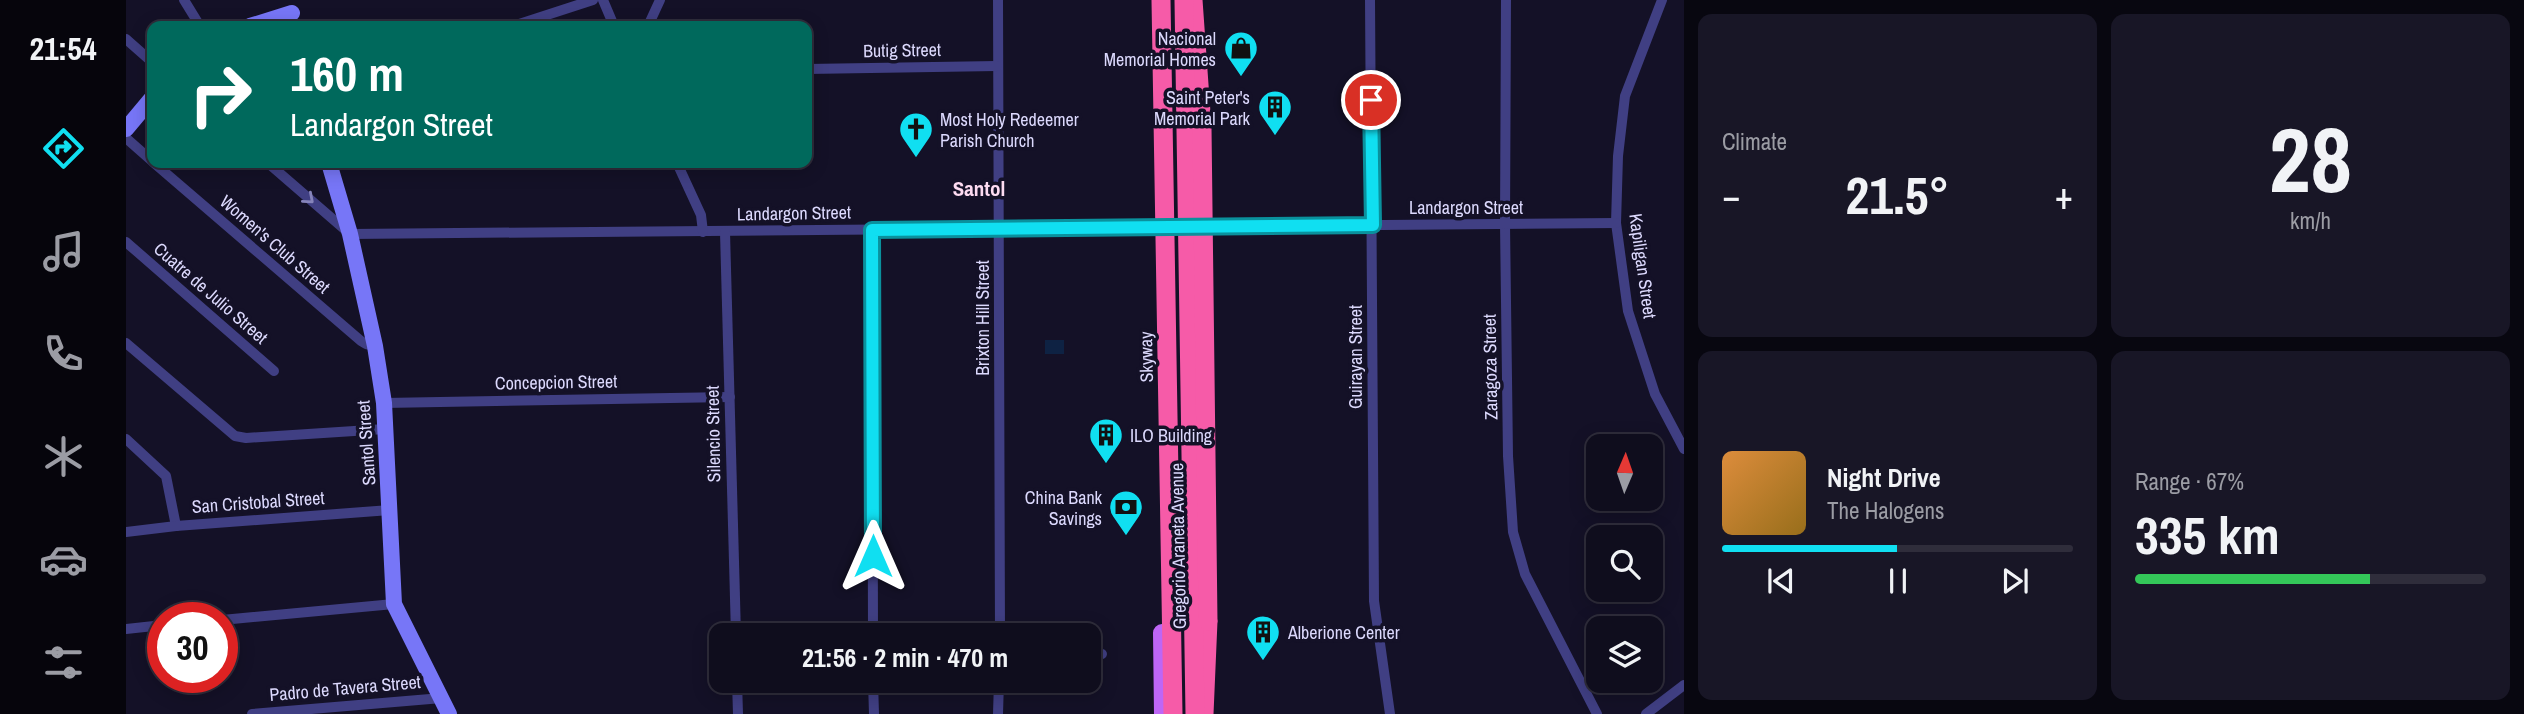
<!DOCTYPE html>
<meta charset="utf-8">
<style>
:root{--surface:#0f0d1d;--page:#181626;--text:#f1f3f6;--muted:#9b9ca4;--line:#2f2d3b;--accent:#10dff1}
body{margin:0;font-family:"Archivo Narrow",sans-serif;background:var(--page);color:var(--text);height:100vh;display:flex;flex-direction:column;font-size:26px;white-space:nowrap}
*{box-sizing:border-box;margin:0}
p{font-size:23px;color:var(--muted)}
.icon{flex:none;width:38px;height:38px;fill:none;stroke:currentColor;stroke-width:2;stroke-linecap:round;stroke-linejoin:round}
.map{position:relative;flex:1;overflow:hidden}
.panel{display:flex;flex-direction:column;gap:14px;padding:14px;background:#080710;width:840px}
.panel>*{flex:none}
.guide{position:absolute;left:21px;top:21px;width:665px;height:147px;border-radius:14px;box-shadow:0 4px 18px #0003,0 0 0 2px var(--line);background:#00695c;color:#fff;overflow:hidden}
.needle{width:46px;rotate:2deg}
.buttons{position:absolute;left:1460px;top:434px;display:grid;gap:14px}
.buttons a{display:grid;place-items:center;width:77px;height:77px;border-radius:14px;background:var(--surface);box-shadow:0 4px 18px #0003,0 0 0 2px var(--line);font-size:35px}
.speed{position:absolute;left:21px;top:602px;display:flex;gap:14px;font-size:35px;font-weight:700;text-align:center}
.speed>*{display:grid;place-content:center;width:91px;height:91px;border-radius:50%;background:var(--surface);box-shadow:0 4px 18px #0003,0 0 0 2px var(--line);line-height:1}
.speed .limit{border:10px solid #d22;background:#fff;color:#111}
.pin{position:absolute;display:grid;place-items:center;width:60px;height:60px;color:#fff;margin:-30px;border:4px solid #fff;border-radius:50%;box-shadow:0 2px 7px #0007}
.me{position:absolute;width:77px;margin:-38px;rotate:0deg;stroke-linejoin:round;filter:drop-shadow(0 0 5px #0008)}
.turn{display:flex;align-items:center;gap:24px;height:147px;padding:0 28px;font-size:32px}
.turn .icon{width:91px;height:91px;stroke-width:2.5}
.turn b{display:block;font-size:49px;line-height:60px}
.big{font-size:52px;font-weight:800;line-height:1.1}
.panel .tile{flex:1;display:flex;flex-direction:column;justify-content:center;gap:10px;min-width:0;padding:0 24px;border-radius:14px;background:var(--page)}
.panel .dial{align-items:center;gap:0}
.dial b{font-size:91px;line-height:1}
.song{display:flex;align-items:center;gap:21px}
.cover{width:84px;height:84px;border-radius:10px;background:linear-gradient(135deg,hsl(30 70% 55%),hsl(40 70% 35%))}
.played{height:7px;border-radius:4px;background:linear-gradient(90deg,var(--accent) 50%,var(--line) 50%)}
.keys{display:flex;justify-content:space-around;direction:ltr}
.heat{display:flex;justify-content:space-between;align-items:center;font-size:38px;direction:ltr}
.charge{height:10px;border-radius:5px;background:linear-gradient(90deg,#34c759 67%,var(--line) 0)}
.panel .tiles{flex:1;display:grid;gap:14px;grid-template-columns:repeat(2,1fr)}
.trip{position:absolute;left:583px;top:623px;width:392px;height:70px;border-radius:14px;background:var(--surface);box-shadow:0 4px 18px #0003,0 0 0 2px var(--line);font-weight:800;line-height:70px;text-align:center}
main{display:flex;flex:1;min-height:0}
.dock{display:flex;flex-direction:column;width:126px;justify-content:space-around;align-items:center;background:#06050c;color:var(--muted)}
.dock .icon{width:49px;height:49px}
.dock .current{color:var(--accent)}
.dock b{font-size:32px;color:var(--text)}
.map>svg:first-child{display:block}
.water{fill:#0e2243}
.lines{fill:none;stroke-linecap:round;stroke-linejoin:round}
.street{stroke:#403f83;stroke-width:10}
.secondary{stroke:#7776f7;stroke-width:16}
.primary{stroke:#be66f6;stroke-width:18}
.highway{stroke:#f65ba8;stroke-width:19}
.highway-bridge{stroke:#f65ba8;stroke-width:19}
.oneway{stroke:#8684ba}
.route-casing{stroke:#0a919d;stroke-width:18}
.route{stroke:#10dff1;stroke-width:12}
.labels{text-anchor:middle;dominant-baseline:central;stroke-width:7;stroke-linejoin:round;paint-order:stroke}
.poi-label{font-size:18px;fill:#dcd9fd;stroke:#141127;text-anchor:end}
.street-label{font-size:18px;fill:#dcd9fd;stroke:#141127}
.quarter-label{font-size:21px;font-weight:bold;fill:#fddbf1;stroke:#141127}
</style>
<main>
<nav class="dock">
<b>21:54</b>
<svg class="icon current" aria-label="directions" viewBox="0 0 24 24"><path d="M12 3l9 9-9 9-9-9zM9 14v-3h6M13 9l2 2-2 2"/></svg>
<svg class="icon" aria-label="music" viewBox="0 0 24 24"><path d="M9 18V5l10-2v13"/><circle cx="6" cy="18" r="3"/><circle cx="16" cy="16" r="3"/></svg>
<svg class="icon" aria-label="phone" viewBox="0 0 24 24"><path d="M5 4h4l2 5-3 2q2 4 5 5l2-3 5 2v4C11 20 4 13 5 4z"/></svg>
<svg class="icon" aria-label="climate" viewBox="0 0 24 24"><path d="M12 3v18M4 7l16 10M4 17L20 7"/></svg>
<svg class="icon" aria-label="car" viewBox="0 0 24 24"><path d="M5 17H2v-5l4-1 3-4h7l3 4 3 1v5h-3M9 17h6M6 11h13"/><circle cx="7" cy="17" r="2"/><circle cx="17" cy="17" r="2"/></svg>
<svg class="icon" aria-label="filters" viewBox="0 0 24 24"><path d="M4 7h16M4 17h16"/><circle cx="9" cy="7" r="2"/><circle cx="15" cy="17" r="2"/></svg>
</nav>
<div class="map">
<svg width="1558" height="714" viewBox="0 0 1558 714">
<rect width="100%" height="100%" fill="#141127"/>
<rect class="water" x="919" y="340" width="19" height="14"/>
<g class="lines">
<g class="street">
<path d="M 58,0 L 74,26"/>
<path d="M 477,0 L 488,26"/>
<path d="M 872,0 L 874,635"/>
<path d="M 1244,0 L 1248,601 L 1264,714"/>
<path d="M 1380,0 L 1379,224 L 1382,456 L 1387,532 L 1399,574 L 1471,714"/>
<path d="M 1536,0 L 1499,96 L 1492,156 L 1490,223 L 1502,311 L 1529,394 L 1558,449"/>
<path d="M 387,26 L 467,0"/>
<path d="M 522,26 L 534,0"/>
<path d="M 0,39 L 26,62"/>
<path d="M 681,69 L 871,66"/>
<path d="M 0,138 L 26,161"/>
<path d="M 28,163 L 235,341 L 240,344 L 249,346"/>
<path d="M 142,163 L 224,234 L 1490,223"/>
<path d="M 551,163 L 575,215 L 577,232"/>
<path d="M 746,230 L 747,635"/>
<path d="M 599,232 L 610,635"/>
<path d="M 0,242 L 148,371"/>
<path d="M 0,343 L 109,436 L 120,438 L 259,429"/>
<path d="M 258,403 L 604,397"/>
<path d="M 0,439 L 40,476 L 50,526"/>
<path d="M 0,532 L 50,526 L 264,510"/>
<path d="M 96,620 L 268,604"/>
<path d="M 0,629 L 37,625"/>
<path d="M 962,653 L 976,654"/>
<path d="M 611,681 L 612,714"/>
<path d="M 747,681 L 748,714"/>
<path d="M 126,714 L 316,698"/>
<path d="M 872,714 L 873,681"/>
<path d="M 1520,714 L 1558,685"/>
</g>
<g class="secondary">
<path d="M 124,26 L 166,13"/>
<path d="M 0,129 L 26,98"/>
<path d="M 203,163 L 224,234 L 249,346 L 258,403 L 268,604 L 323,714"/>
</g>
<path class="primary" d="M 1036,633 L 1037,714"/>
<g class="highway">
<path d="M 1067,0 L 1076,127"/>
<path d="M 1078,714 L 1082,621"/>
</g>
<g class="highway-bridge">
<path d="M 1035,0 L 1047,714"/>
<path d="M 1058,0 L 1069,714"/>
<path d="M 1076,127 L 1082,621"/>
</g>
</g>
<defs><path id="oneway-chevron" d="M-2-3.5L2.5 0L-2 3.5" fill="none" stroke-width="1.6" stroke-linecap="round" stroke-linejoin="round" transform="scale(1.75)"/></defs>
<use class="oneway" href="#oneway-chevron" transform="translate(183 199) rotate(41)"/>
<g class="lines">
<g class="route-casing">
<path id="route" d="M 747,556 L 746,230 L 1247,225 L 1245,100"/>
</g>
<use href="#route" class="route"/>
</g>
<defs>
<g id="shop-pin" transform="scale(1.75)"><path d="M0 17L-7.5 6A9.5 9.5 0 1 1 7.5 6Z" fill="#10dff1" stroke="#141127"/><path d="M-5-2.5h2.3a2.7 3.5 0 0 1 5.4 0H5L5.5 6h-11ZM-1.5-2.5h3a1.5 2.3 0 0 0-3 0Z" fill="#111"/></g>
<g id="building-pin" transform="scale(1.75)"><path d="M0 17L-7.5 6A9.5 9.5 0 1 1 7.5 6Z" fill="#10dff1" stroke="#141127"/><path d="M-4-6H4V6H1V3H-1V6H-4ZM-2.5-4.3h1.7v1.8h-1.7ZM.8-4.3h1.7v1.8H.8ZM-2.5-1h1.7V.8h-1.7ZM.8-1h1.7V.8H.8Z" fill="#111"/></g>
<g id="church-pin" transform="scale(1.75)"><path d="M0 17L-7.5 6A9.5 9.5 0 1 1 7.5 6Z" fill="#10dff1" stroke="#141127"/><path d="M-1.2-6h2.4v3.5h3.3v2.4h-3.3V6h-2.4V-.1h-3.3v-2.4h3.3Z" fill="#111"/></g>
<g id="bank-pin" transform="scale(1.75)"><path d="M0 17L-7.5 6A9.5 9.5 0 1 1 7.5 6Z" fill="#10dff1" stroke="#141127"/><path d="M-6-4H6V4H-6ZM0-2.3a2.3 2.3 0 1 0 0 4.6a2.3 2.3 0 1 0 0-4.6Z" fill="#111"/></g>
</defs>
<g fill-rule="evenodd">
<use href="#shop-pin" x="1115" y="48"/>
<use href="#building-pin" x="1149" y="107"/>
<use href="#church-pin" x="790" y="129"/>
<use href="#building-pin" x="980" y="435"/>
<use href="#bank-pin" x="1000" y="507"/>
<use href="#building-pin" x="1137" y="632"/>
</g>
<g class="labels">
<g class="poi-label">
<text x="1090" y="38">Nacional<tspan x="1090" dy="21">Memorial Homes</tspan></text>
<text x="1124" y="97">Saint Peter's<tspan x="1124" dy="21">Memorial Park</tspan></text>
<text x="814" y="119" text-anchor="start">Most Holy Redeemer<tspan x="814" dy="21">Parish Church</tspan></text>
<text x="1004" y="435" text-anchor="start">ILO Building</text>
<text x="976" y="497">China Bank<tspan x="976" dy="21">Savings</tspan></text>
<text x="1162" y="632" text-anchor="start">Alberione Center</text>
</g>
<g class="street-label">
<text transform="translate(776 50) rotate(-1)">Butig Street</text>
<text x="1340" y="207">Landargon Street</text>
<text transform="translate(668 213) rotate(-1)">Landargon Street</text>
<text transform="translate(149 244) rotate(41)">Women's Club Street</text>
<text transform="translate(1517 266) rotate(82)">Kapiligan Street</text>
<text transform="translate(85 293) rotate(41)">Cuatre de Julio Street</text>
<text transform="translate(856 318) rotate(-90)">Brixton Hill Street</text>
<text transform="translate(1020 357) rotate(-91)">Skyway</text>
<text transform="translate(1229 357) rotate(-90)">Guirayan Street</text>
<text transform="translate(1364 367) rotate(-91)">Zaragoza Street</text>
<text transform="translate(430 382) rotate(-1)">Concepcion Street</text>
<text transform="translate(587 434) rotate(-91)">Silencio Street</text>
<text transform="translate(240 443) rotate(-94)">Santol Street</text>
<text transform="translate(132 502) rotate(-4)">San Cristobal Street</text>
<text transform="translate(1052 546) rotate(-91)">Gregorio Araneta Avenue</text>
<text transform="translate(219 688) rotate(-5)">Padro de Tavera Street</text>
</g>
<g class="quarter-label">
<text x="853" y="188">Santol</text>
</g>
</g>
</svg>
<div class="buttons">
<a><svg class="needle" viewBox="-14 -14 28 28"><path d="M0-13l5 13h-10z" fill="#e53935"/><path d="M0 13l5-13h-10z" fill="#9b9ca4"/></svg></a>
<a><svg class="icon" aria-label="search" viewBox="0 0 24 24"><circle cx="10" cy="10" r="6"/><path d="M15 15l6 6"/></svg></a>
<a><svg class="icon" aria-label="layers" viewBox="0 0 24 24"><path d="M12 4l9 5-9 5-9-5zM3 14l9 5 9-5"/></svg></a>
</div>
<div class="speed"><div class="limit">30</div></div>
<div class="pin" style="left:1245px;top:100px;background:#d93025"><svg class="icon" aria-label="arrive" viewBox="0 0 24 24"><path d="M6 21V4h12l-3 4 3 4H6"/></svg></div>
<svg class="me" style="left:747px;top:556px" viewBox="-20 -20 40 40"><path d="M0-17L14 15 0 8-14 15z" fill="#10dff1" stroke="#fff" stroke-width="4"/></svg>
<div class="trip">21:56 · 2 min · 470 m</div>
<div class="guide">
<div class="turn"><svg class="icon" aria-label="right" viewBox="0 0 24 24"><path d="M7 20v-9h11M14 6l5 5-5 5"/></svg><div><b>160 m</b>Landargon Street</div></div>
</div>
</div>
<section class="panel">
<div class="tiles">
<div class="tile"><p>Climate</p>
<div class="heat"><a>−</a><b class="big">21.5°</b><a>+</a></div>
</div>
<div class="tile dial"><b>28</b><p>km/h</p></div>
<div class="tile">
<div class="song"><i class="cover"></i><div><b>Night Drive</b><p>The Halogens</p></div></div>
<div class="played"></div>
<div class="keys"><svg class="icon" aria-label="previous" viewBox="0 0 24 24"><path d="M18 5L8 12l10 7zM5 5v14"/></svg><svg class="icon" aria-label="pause" viewBox="0 0 24 24"><path d="M8 5v14M16 5v14"/></svg><svg class="icon" aria-label="next" viewBox="0 0 24 24"><path d="M6 5l10 7-10 7zM19 5v14"/></svg></div>
</div>
<div class="tile"><p>Range · 67%</p><b class="big">335 km</b><div class="charge"></div></div>
</div>
</section>
</main>
